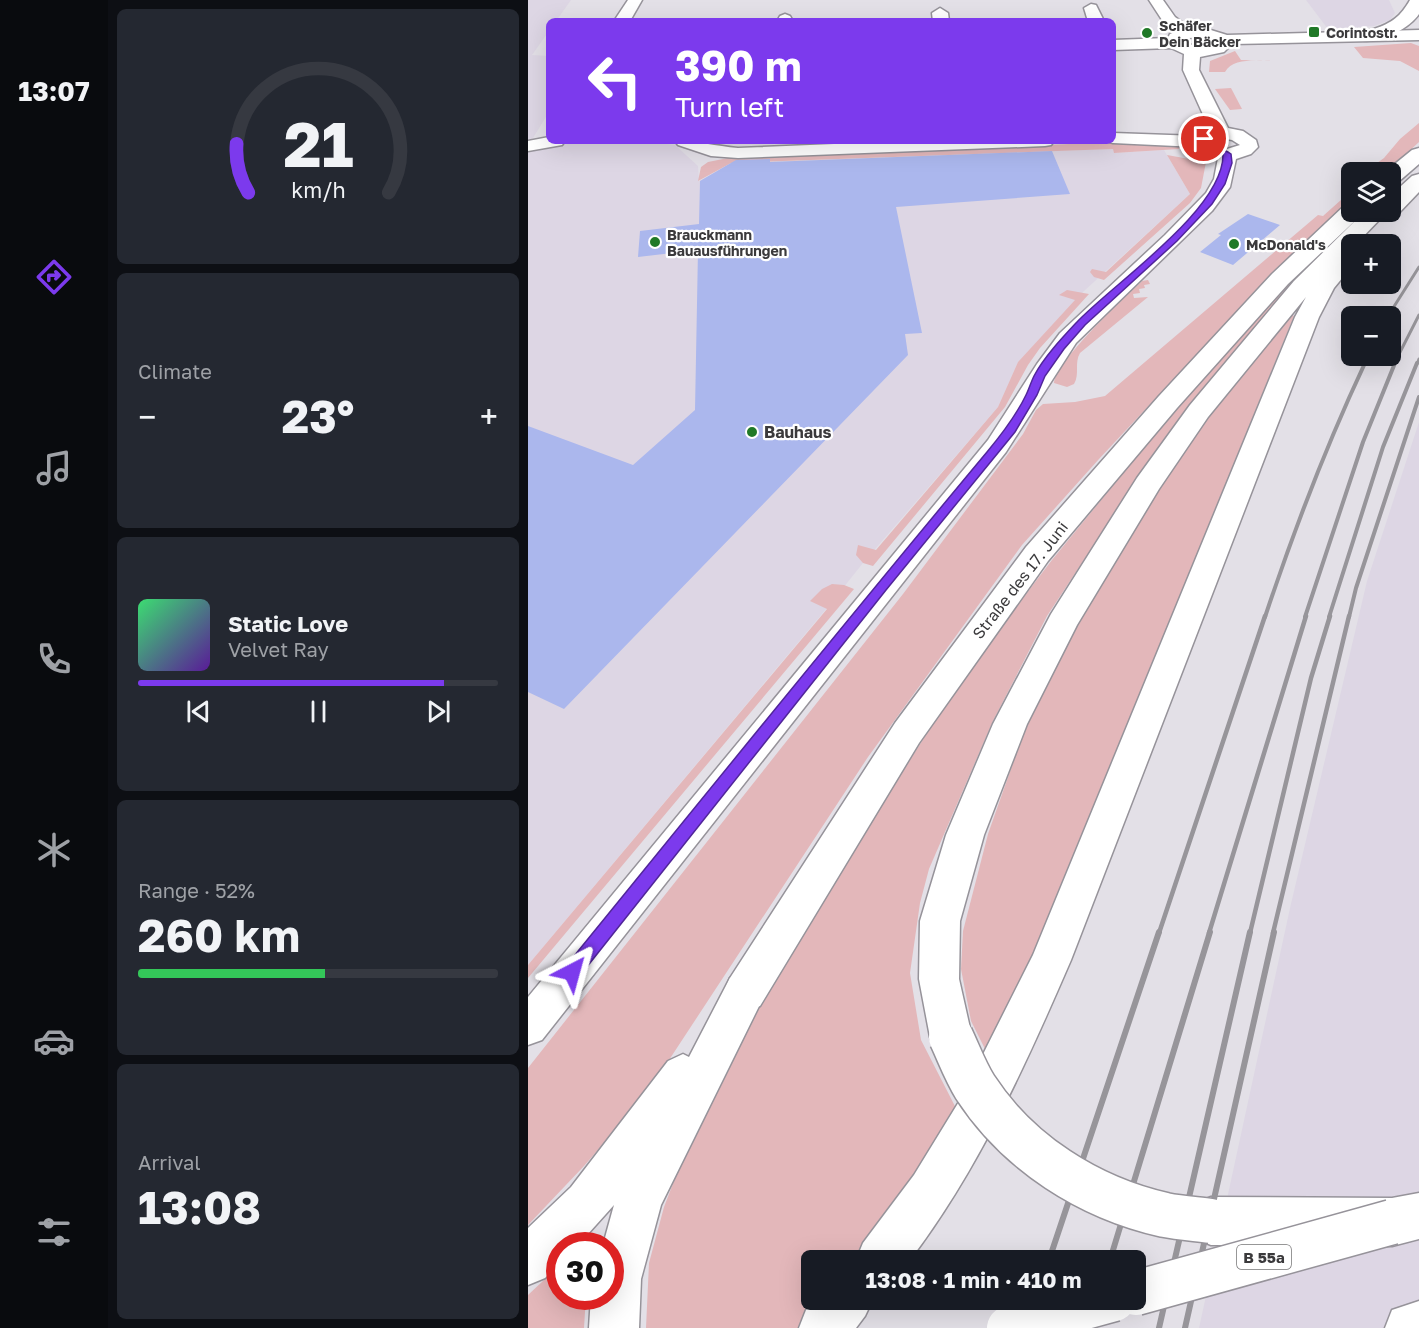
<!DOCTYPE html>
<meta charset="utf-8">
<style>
:root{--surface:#171b24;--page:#242831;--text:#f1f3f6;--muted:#9ea1a6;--line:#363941;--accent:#7c3aed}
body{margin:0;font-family:"Golos Text",sans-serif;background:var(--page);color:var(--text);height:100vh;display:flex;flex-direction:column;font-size:22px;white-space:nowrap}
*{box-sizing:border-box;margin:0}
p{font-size:20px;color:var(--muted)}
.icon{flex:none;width:33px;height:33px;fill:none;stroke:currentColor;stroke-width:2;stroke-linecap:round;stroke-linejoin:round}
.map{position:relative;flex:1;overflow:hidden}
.details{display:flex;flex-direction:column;gap:9px;padding:9px;background:#0d0f14;width:420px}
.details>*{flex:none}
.top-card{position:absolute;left:18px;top:18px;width:570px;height:126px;border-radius:9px;box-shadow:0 6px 24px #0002;background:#7c3aed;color:#fff;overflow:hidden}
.fabs{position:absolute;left:813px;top:162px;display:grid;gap:12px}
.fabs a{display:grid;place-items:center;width:60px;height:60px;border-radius:9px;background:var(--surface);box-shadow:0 6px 24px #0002;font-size:30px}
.speed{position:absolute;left:18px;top:1232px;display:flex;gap:12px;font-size:30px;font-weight:700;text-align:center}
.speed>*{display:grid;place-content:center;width:78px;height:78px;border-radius:50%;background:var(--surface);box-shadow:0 6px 24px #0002;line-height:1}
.speed .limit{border:9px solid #d22;background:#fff;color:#111}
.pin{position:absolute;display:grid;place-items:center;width:51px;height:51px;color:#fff;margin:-26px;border:3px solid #fff;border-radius:50%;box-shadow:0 2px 6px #0007}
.me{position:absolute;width:66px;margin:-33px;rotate:39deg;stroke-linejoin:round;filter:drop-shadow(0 0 4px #0008)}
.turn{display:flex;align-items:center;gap:21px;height:126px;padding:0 30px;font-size:27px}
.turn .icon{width:78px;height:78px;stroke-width:2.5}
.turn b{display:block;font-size:42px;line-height:51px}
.big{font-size:45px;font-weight:700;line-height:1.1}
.details .card{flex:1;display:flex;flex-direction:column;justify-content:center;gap:9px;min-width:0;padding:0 21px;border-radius:9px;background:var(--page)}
.details .dial{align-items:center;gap:0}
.dial svg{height:156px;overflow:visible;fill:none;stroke:var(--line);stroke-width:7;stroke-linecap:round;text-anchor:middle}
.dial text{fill:var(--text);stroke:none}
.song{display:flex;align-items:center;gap:18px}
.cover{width:72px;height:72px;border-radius:9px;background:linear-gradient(135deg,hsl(140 70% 55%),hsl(270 70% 35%))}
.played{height:6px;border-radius:3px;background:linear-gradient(90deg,var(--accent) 85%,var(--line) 85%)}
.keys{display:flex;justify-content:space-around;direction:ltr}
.heat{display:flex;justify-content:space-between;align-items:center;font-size:33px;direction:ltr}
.charge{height:9px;border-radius:4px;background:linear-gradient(90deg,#34c759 52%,var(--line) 0)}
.trip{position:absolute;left:273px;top:1250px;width:345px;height:60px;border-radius:9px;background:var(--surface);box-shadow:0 6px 24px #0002;font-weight:700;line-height:60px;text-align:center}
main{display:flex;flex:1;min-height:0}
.tabs{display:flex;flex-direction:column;width:108px;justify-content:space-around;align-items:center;background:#090b0e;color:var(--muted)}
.tabs .icon{width:42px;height:42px}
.tabs .on{color:var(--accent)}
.tabs b{font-size:27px;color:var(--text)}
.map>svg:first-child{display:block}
.built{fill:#ddd6e4}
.green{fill:#e3b7ba}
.building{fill:#abb7ed}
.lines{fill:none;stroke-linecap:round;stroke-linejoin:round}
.minor-casing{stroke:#96939a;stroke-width:3}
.primary-casing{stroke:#96939a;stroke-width:3}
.trunk-casing{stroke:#96939a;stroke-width:3}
.minor{fill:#fff;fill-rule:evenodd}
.primary{fill:#fff;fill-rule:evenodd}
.trunk{fill:#fff;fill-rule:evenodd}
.rail-far3{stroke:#97959a;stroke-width:3}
.rail-far2{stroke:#97959a;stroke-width:4}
.rail-far1{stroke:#97959a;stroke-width:4.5}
.rail{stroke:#97959a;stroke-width:6}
.trunk-bridge-casing{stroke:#96939a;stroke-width:47;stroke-linecap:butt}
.trunk-bridge{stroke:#fff;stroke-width:44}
.route{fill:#7c3aed;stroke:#51269a;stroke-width:1.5}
.poi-dot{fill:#207927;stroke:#fff;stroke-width:2}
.labels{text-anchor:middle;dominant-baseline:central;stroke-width:4.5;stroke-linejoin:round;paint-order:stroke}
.far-poi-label{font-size:14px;font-weight:bold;fill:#3b3a3c;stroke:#fff;text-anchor:start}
.shield{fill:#fff;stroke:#767576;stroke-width:1.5}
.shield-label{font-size:15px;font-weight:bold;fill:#3b3a3c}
.poi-label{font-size:16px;font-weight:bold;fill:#3b3a3c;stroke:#fff;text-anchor:start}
.street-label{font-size:16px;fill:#3b3a3c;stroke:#fff}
</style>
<main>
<nav class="tabs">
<b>13:07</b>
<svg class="icon on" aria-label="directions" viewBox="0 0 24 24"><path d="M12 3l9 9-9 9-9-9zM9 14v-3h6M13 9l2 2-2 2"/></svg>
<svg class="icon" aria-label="music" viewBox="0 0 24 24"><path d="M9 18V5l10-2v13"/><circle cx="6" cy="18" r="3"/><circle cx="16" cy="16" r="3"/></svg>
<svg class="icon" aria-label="phone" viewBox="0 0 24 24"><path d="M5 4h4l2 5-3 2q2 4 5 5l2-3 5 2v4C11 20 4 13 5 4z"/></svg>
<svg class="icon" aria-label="climate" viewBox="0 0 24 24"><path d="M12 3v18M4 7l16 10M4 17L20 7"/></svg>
<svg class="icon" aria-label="car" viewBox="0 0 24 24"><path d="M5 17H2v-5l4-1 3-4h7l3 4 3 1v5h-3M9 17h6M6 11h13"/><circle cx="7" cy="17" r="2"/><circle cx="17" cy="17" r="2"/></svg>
<svg class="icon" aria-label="filters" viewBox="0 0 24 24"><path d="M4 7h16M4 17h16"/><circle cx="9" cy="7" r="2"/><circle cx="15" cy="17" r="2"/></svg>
</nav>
<section class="details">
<div class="card dial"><svg viewBox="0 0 100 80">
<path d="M14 69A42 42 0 1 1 86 69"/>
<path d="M14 69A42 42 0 0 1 8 44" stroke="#7c3aed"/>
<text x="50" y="56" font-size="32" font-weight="700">21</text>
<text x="50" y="72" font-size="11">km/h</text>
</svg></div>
<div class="card"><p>Climate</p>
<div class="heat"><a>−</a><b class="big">23°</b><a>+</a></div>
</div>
<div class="card">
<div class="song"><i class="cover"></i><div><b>Static Love</b><p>Velvet Ray</p></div></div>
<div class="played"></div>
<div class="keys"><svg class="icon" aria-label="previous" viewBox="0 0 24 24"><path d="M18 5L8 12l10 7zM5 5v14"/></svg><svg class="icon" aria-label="pause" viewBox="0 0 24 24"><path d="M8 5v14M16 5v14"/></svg><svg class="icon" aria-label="next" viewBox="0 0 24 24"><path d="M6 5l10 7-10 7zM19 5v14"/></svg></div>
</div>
<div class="card"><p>Range · 52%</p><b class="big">260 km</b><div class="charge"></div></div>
<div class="card"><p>Arrival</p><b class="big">13:08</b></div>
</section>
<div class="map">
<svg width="891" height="1328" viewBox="0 0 891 1328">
<rect width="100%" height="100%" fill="#e3e0e7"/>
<g class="built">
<path d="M 0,0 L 43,0 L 28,21 L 21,21 L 21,31 L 4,55 L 21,56 L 21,112 L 5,138 L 0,140 Z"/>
<path d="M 778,0 L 861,0 L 867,13 L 862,20 L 846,26 L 800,29 Z"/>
<path d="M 60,141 L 114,141 L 147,145 L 170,166 L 171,181 L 203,163 L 585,149 L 587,153 L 636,150 L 662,194 L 555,292 L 490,362 L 470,407 L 335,563 L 299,608 L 0,965 L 0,150 Z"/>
<path d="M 891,422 L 891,1328 L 671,1328 L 762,908 L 839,581 Z"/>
</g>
<g class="green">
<path d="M 883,43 L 891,46 L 891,71 L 872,61 L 835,58 L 826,47 Z"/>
<path d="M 707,51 L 713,60 L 746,61 C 731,61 705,57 697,72 L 681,72 L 682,61 Z"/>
<path d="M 703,88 L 714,109 L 702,110 L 687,89 Z"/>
<path d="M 891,123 L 891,142 L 859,172 L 838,172 L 829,169 L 849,163 L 856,158 L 872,139 Z"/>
<path d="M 589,142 L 651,147 L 651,149 L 586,153 L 585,149 L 203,163 L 170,181 L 173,167 L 180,162 L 200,158 Z"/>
<path d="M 639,155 L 678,162 L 673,188 L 662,203 L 576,280 L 566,277 L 562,272 L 564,269 L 578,272 L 662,194 Z"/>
<path d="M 823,191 L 823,201 L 743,275 L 571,459 L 494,545 L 340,757 L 120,1092 L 56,1166 L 0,1225 L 0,1068 L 375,594 L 495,434 L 508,410 L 515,404 L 547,402 L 577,396 L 790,215 L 795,216 Z"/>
<path d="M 833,212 L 842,212 L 608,481 L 519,616 L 465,721 L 401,869 L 392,903 L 382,973 L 393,1040 L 431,1114 L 357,1221 L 326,1260 L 284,1260 L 284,1299 L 295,1299 L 272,1328 L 118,1328 L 121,1263 L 136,1207 L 161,1142 L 238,988 L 435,676 L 524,560 L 650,406 L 761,282 Z"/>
<path d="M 620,280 L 622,284 L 616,285 L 617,288 L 611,289 L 612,293 L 605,294 L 606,298 L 620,297 L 552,353 C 546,363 552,374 546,384 L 539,387 L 526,383 C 530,359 594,300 614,281 Z"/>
<path d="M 539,290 L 561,294 L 512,348 L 500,365 L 477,407 L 345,566 L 335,563 L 328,555 L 330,545 L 348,550 L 470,407 L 490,362 L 547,300 L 531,295 Z"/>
<path d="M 763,314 L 766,316 L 507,953 L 460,1055 L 443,1021 L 433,969 L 435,931 L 460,834 L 497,729 L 547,626 L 629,489 L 681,414 Z"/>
<path d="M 304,584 L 316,585 L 326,589 L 0,978 L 0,965 L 299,609 L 282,601 L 294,589 Z"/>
<path d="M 31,1266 L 32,1296 L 58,1296 L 56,1328 L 0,1328 L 0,1295 Z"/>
</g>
<g class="building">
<path d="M 524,151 L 542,194 L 368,207 L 394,333 L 377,334 L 380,355 L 36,709 L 0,692 L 0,426 L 105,465 L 167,410 L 170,250 L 110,257 L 112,231 L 171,224 L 172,181 L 208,160 L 242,159 L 242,162 Z"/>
<path d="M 720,214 L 752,225 L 705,265 L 672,252 L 693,235 L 690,234 Z"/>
</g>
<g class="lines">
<g class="minor-casing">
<g id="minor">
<path d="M 100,0 L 114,0 L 102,21 L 86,21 Z"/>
<path d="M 621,0 L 635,0 L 647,17 L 662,28 L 673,27 L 699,35 L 891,30 L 891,40 L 704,44 L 696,52 L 672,57 L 671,70 L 700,128 L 715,131 L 728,140 L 730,147 L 723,154 L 708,159 L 702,187 L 684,211 L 548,343 L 478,452 L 14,1040 L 0,1045 L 0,997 L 460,440 L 509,364 L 532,333 L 637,235 L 678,193 L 686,179 L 690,158 L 676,153 L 669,147 L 585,143 L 578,141 L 585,141 L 585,133 L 670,136 L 676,131 L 682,130 L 655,70 L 656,54 L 643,48 L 585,50 L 585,40 L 640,38 L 642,34 L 647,32 L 636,23 ZM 673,37 L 686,40 L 689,43 L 671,47 L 654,42 L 661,38 ZM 693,138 L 704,140 L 712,145 L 699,149 L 684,143 Z"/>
<path d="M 563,4 L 568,5 L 576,21 L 560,21 L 556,8 Z"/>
<path d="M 412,8 L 420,13 L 421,21 L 405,21 L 404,13 Z"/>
<path d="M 257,14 L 262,16 L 265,21 L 249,21 L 252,16 Z"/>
<path d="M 21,137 L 21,141 L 37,141 L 34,145 L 0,151 L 0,141 Z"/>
<path d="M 147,141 C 169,141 188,146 210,148 L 378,141 L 526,141 L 523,145 L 517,146 L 210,158 L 183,156 L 150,145 Z"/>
</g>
</g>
<g class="primary-casing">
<g id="primary">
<path d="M 882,0 L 891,0 L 891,14 C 880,30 850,44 831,40 L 828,36 C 833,31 839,30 846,29 C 864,23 873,16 882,0 Z"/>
<path d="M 891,148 L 891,164 L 869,183 L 862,185 L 862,172 L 857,172 L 884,150 Z"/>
<path d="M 824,205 L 824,212 L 834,212 L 832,216 L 760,284 L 649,408 L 520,561 L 391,743 L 232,1006 L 217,1011 L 202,1006 L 196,992 L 202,978 L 367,723 L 498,547 L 631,396 L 744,274 L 816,206 Z"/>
</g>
</g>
<g class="trunk-casing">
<g id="trunk">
<path d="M 891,174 L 891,192 L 870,214 L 857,214 L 828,244 L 824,244 L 824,266 L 806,288 L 791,317 L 543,960 C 498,1064 451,1169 382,1260 L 328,1260 L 335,1243 L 386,1175 L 432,1100 L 505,955 L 767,317 L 778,297 L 680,417 L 631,489 L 549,625 L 499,724 L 456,835 L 432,921 L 431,979 L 444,1037 L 438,1052 L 423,1058 L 408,1052 L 402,1037 L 391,979 L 392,921 L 418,835 L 465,724 L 523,614 L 609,478 L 662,405 L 766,281 L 836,212 L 862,212 L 862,196 L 884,176 Z"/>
<path d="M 217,973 L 232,978 L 238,992 L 133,1205 L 113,1279 L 111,1328 L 61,1328 L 63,1296 L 82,1296 L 82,1245 L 75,1245 L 86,1205 L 50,1245 L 32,1245 L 32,1263 L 17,1278 L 0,1285 L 0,1228 L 43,1187 L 140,1061 L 155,1054 L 161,1057 L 202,978 Z"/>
<path d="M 891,1193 L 891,1239 L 864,1246 L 683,1245 L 666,1238 L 659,1221 L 666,1204 L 683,1197 L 864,1198 Z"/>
<path d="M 288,1299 L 345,1299 L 337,1316 L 328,1328 L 271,1328 L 278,1310 Z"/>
<path d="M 891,1301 L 891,1328 L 857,1328 L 864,1310 Z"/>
</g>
</g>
<use href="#minor" class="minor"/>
<use href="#primary" class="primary"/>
<use href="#trunk" class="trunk"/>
<g class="rail-far3">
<path d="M 860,316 L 891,267"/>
<path d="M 836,364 L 840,356"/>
<path d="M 866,364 L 891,315"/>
<path d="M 889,364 L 891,359"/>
</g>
<g class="rail-far2">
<path d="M 737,617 C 766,530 798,446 837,363"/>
<path d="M 777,617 L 835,442 L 867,363"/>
<path d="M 801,617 L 855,447 L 889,363"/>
<path d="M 821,617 L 828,588 L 891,397"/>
</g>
<g class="rail-far1">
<path d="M 631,933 L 737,616"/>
<path d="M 681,933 L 778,616"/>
<path d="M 722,933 L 783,678 L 802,616"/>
<path d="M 745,933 L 821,616"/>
</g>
<g class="rail">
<path d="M 521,1260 L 631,932"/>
<path d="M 582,1260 L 682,932"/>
<path d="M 498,1328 L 508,1299"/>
<path d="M 561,1328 L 570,1299"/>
<path d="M 631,1328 L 722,932"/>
<path d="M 657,1328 L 746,932"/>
</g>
<g class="trunk-bridge-casing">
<g id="trunk-bridge">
<path d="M 423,1037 C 431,1054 437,1071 447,1087 C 490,1153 561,1198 637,1215 C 652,1218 668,1219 683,1221"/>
<path d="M 608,1293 L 864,1222"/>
<path d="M 481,1328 L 586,1299"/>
</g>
</g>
<use href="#trunk-bridge" class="trunk-bridge"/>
</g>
<path class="route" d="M 673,137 L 679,137 C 685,153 692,146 703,154 L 704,163 L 697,184 L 684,204 L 649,241 L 557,325 L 536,349 L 517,376 L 509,395 L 487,432 L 358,590 L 50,978 L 44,980 L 38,978 L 36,972 L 38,966 C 178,794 317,622 459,452 C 474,434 488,416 498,395 C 501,389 503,382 506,376 C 516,357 534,338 549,322 C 586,283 695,210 695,155 L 674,148 Z"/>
<g class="poi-dot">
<rect x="780" y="26" width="12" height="12" rx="3"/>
<circle cx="619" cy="33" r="6"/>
<circle cx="127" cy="242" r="6"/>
<circle cx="706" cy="244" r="6"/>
<circle cx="224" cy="432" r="6"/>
</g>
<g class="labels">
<g class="far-poi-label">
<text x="631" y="25">Schäfer<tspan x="631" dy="16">Dein Bäcker</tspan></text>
<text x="798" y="32">Corintostr.</text>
<text x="139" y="234">Brauckmann<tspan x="139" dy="16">Bauausführungen</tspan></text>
<text x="718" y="244">McDonald's</text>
</g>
<rect class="shield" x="709" y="1245" width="54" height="24" rx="4.5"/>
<g class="shield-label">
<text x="736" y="1257">B 55a</text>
</g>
<g class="poi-label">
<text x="236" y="432">Bauhaus</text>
</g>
<g class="street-label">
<text transform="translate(492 580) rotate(-52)">Straße des 17. Juni</text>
</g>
</g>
</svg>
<div class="fabs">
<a><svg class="icon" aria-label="layers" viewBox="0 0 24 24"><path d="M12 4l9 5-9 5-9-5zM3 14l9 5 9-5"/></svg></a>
<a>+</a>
<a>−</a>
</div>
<div class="speed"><div class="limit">30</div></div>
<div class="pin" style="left:676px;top:139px;background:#d93025"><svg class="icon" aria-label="arrive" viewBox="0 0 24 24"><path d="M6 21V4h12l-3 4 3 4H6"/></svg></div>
<svg class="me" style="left:44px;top:972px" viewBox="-20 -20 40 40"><path d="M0-17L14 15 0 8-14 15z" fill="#7c3aed" stroke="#fff" stroke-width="4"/></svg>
<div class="trip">13:08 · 1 min · 410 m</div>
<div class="top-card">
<div class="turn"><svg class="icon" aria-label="left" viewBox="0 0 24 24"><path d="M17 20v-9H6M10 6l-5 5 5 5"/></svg><div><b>390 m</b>Turn left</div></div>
</div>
</div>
</main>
